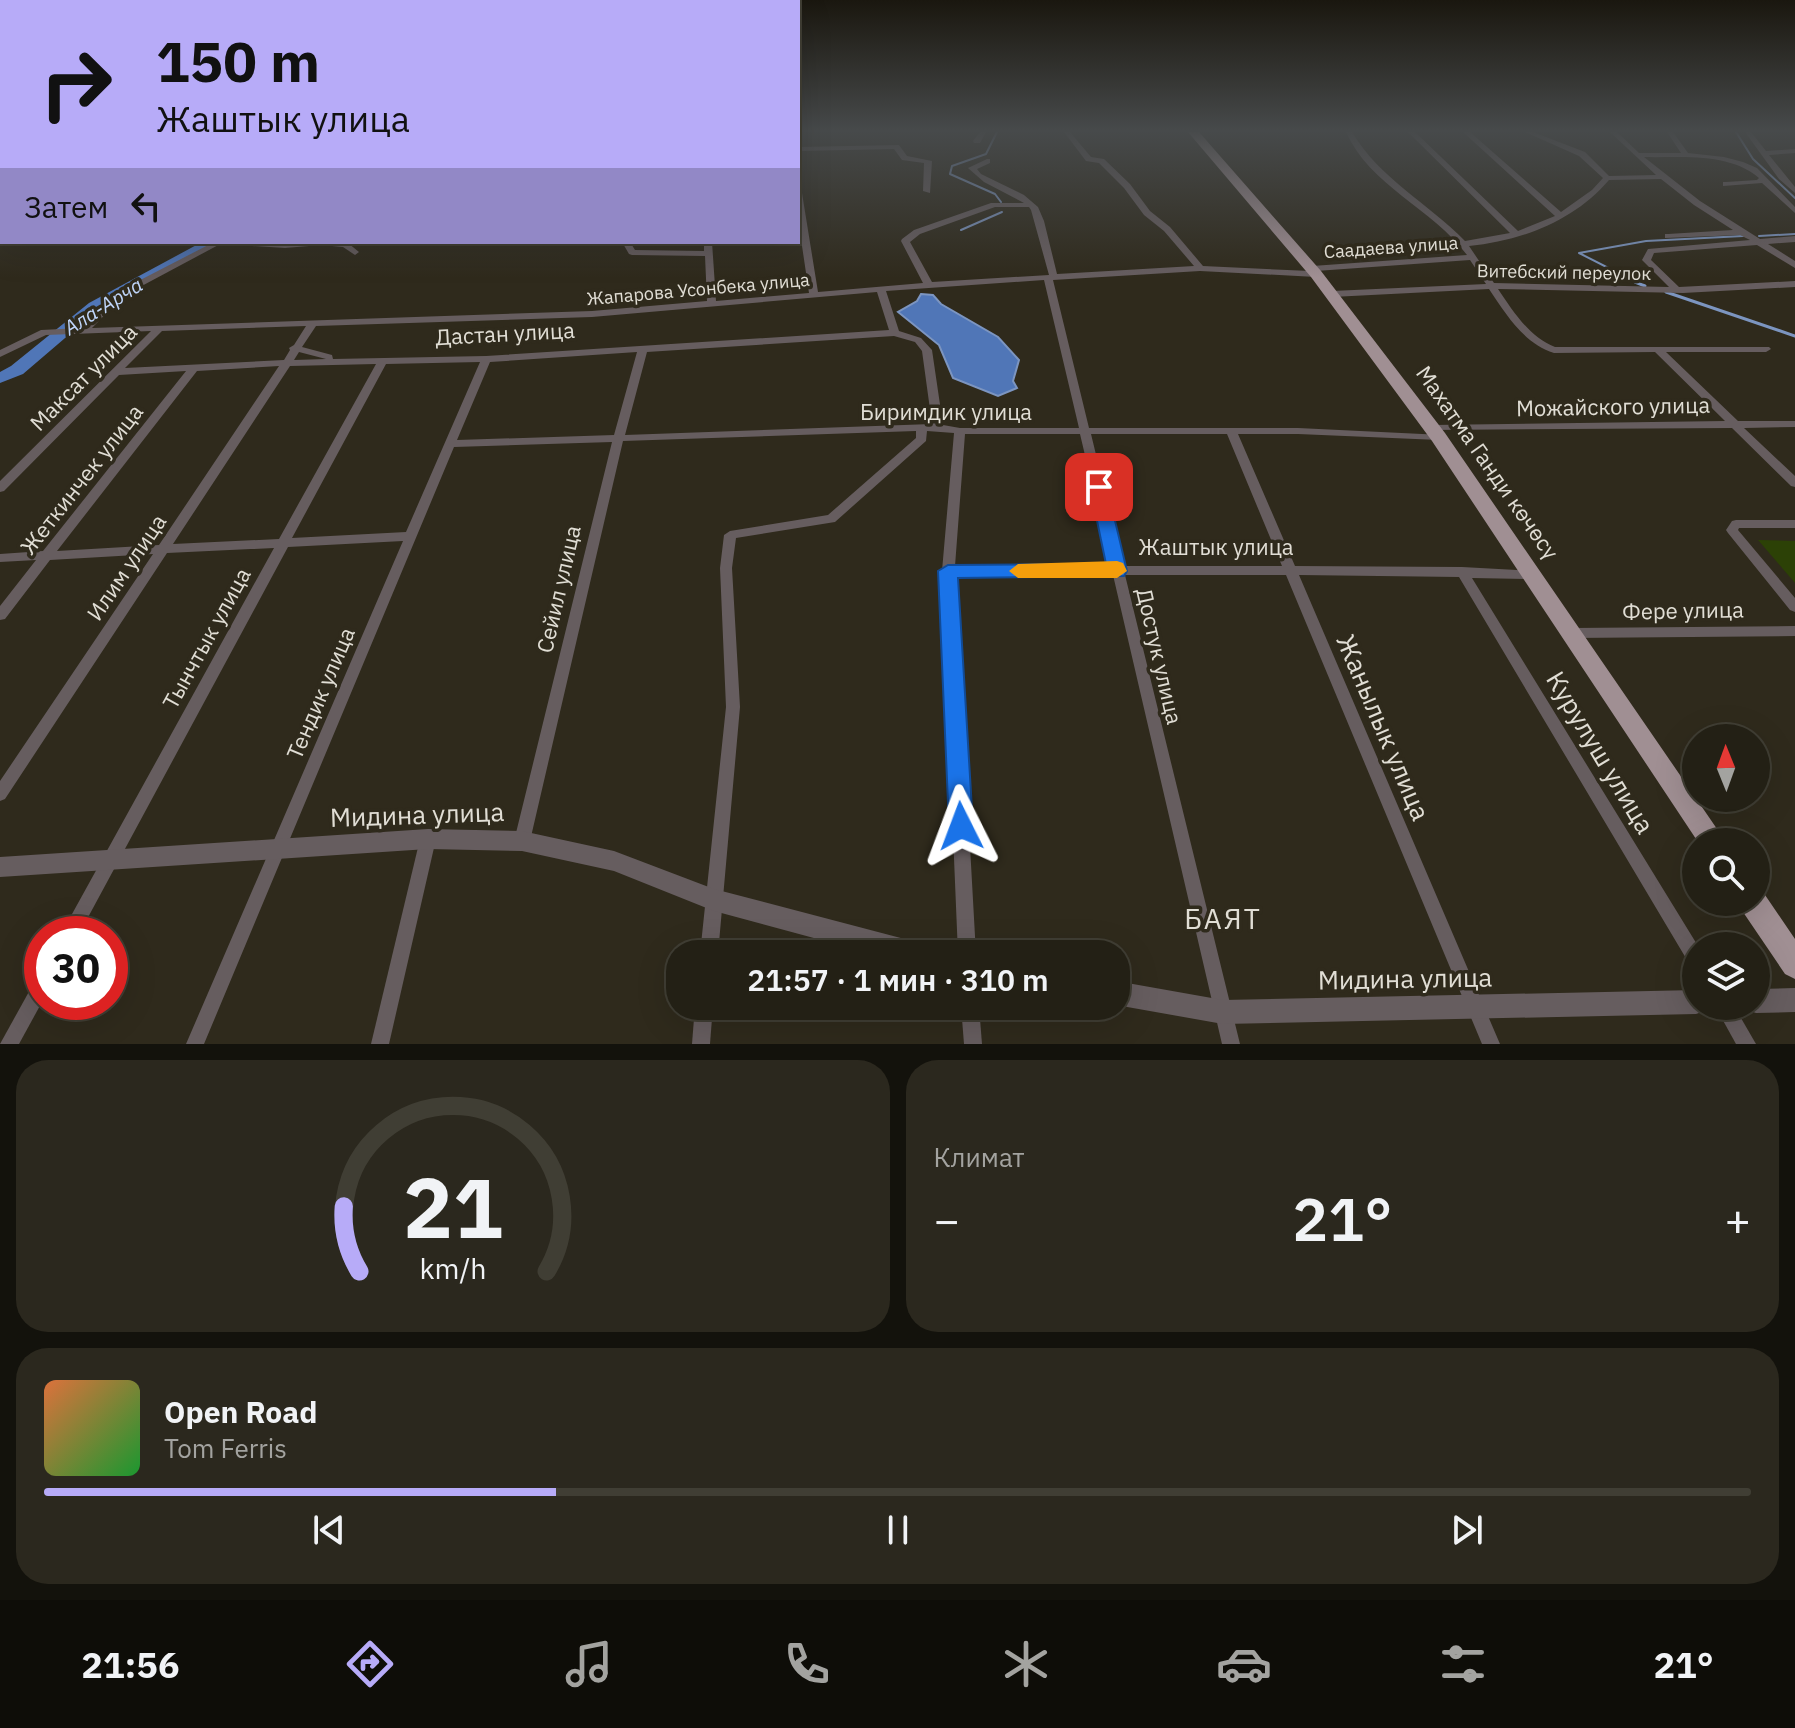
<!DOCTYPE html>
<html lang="ru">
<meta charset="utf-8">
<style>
:root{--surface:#232015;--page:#2b281e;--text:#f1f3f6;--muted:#a3a3a0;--line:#403e34;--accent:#b7abf8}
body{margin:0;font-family:"IBM Plex Sans",sans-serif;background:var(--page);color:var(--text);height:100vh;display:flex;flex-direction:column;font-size:30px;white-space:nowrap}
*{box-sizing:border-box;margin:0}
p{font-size:26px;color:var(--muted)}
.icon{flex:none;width:44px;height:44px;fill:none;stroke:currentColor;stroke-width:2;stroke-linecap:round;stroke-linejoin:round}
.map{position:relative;height:1044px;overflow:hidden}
.panel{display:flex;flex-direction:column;gap:16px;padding:16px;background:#13120c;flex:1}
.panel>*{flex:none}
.guide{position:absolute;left:0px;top:0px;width:800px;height:244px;box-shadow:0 8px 32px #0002,0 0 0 2px var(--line);background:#b7abf8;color:#111;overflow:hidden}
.needle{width:52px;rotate:359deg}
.buttons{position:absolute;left:1682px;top:724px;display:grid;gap:16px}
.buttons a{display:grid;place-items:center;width:88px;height:88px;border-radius:50%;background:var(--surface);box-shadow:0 8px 32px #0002,0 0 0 2px var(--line);font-size:40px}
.speed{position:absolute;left:24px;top:916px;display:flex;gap:16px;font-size:40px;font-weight:700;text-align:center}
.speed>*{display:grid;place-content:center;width:104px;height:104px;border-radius:50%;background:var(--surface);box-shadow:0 8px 32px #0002,0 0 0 2px var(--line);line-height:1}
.speed .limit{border:12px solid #d22;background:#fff;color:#111}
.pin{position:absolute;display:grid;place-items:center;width:68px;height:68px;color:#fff;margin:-34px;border-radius:16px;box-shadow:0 4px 12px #0006}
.me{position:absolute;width:88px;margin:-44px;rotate:357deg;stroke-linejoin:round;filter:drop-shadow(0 0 6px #0008)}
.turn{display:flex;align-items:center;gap:28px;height:168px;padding:0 24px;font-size:36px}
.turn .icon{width:104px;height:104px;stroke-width:2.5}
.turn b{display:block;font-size:56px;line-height:68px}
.then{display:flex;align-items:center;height:76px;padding:0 24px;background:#0003;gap:16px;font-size:30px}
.big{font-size:60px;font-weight:600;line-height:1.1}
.panel .widget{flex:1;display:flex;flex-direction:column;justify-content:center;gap:12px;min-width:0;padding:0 28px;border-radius:32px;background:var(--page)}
.panel .dial{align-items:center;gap:0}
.dial svg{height:208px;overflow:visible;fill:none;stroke:var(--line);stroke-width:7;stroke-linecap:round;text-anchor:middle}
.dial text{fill:var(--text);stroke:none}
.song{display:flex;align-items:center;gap:24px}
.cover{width:96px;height:96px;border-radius:12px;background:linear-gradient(135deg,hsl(20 70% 55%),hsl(130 70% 35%))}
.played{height:8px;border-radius:4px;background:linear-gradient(90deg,var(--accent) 30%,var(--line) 30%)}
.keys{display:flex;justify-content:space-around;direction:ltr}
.heat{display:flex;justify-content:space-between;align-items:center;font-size:44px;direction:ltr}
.panel .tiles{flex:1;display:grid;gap:16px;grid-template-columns:1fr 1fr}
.widget:last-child{grid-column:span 2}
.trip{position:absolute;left:666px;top:940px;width:464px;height:80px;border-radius:32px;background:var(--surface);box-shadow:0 8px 32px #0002,0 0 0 2px var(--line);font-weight:600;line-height:80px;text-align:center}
.dock{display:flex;height:128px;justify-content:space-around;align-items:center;background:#0e0d08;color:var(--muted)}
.dock .icon{width:56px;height:56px}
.dock .on{color:var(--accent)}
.dock b{font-size:36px;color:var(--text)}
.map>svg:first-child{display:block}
.green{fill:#2c4106}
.water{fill:#5076b7;stroke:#7c95c0;stroke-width:2}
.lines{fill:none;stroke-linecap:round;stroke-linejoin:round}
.stream-far1{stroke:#7c95c0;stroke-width:2}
.stream{stroke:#7c95c0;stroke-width:3}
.river{fill:#5076b7;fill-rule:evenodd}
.minor{fill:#665d5f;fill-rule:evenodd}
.tertiary{fill:#665d5f;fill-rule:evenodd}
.primary{fill:#a08f93;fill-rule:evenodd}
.route{fill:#1a73e8;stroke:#114b97;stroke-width:2}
.slow{fill:#f59e0b}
.labels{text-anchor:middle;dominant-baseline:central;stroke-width:7;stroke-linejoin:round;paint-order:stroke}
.far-street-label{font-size:18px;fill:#e1ded5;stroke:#2f2a1c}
.far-water-label{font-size:20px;font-style:italic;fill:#c0d6fb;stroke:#2f2a1c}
.street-label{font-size:22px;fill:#e1ded5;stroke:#2f2a1c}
.near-street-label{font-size:26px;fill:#e1ded5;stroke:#2f2a1c}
.near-neighbourhood-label{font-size:28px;letter-spacing:2px;fill:#e1ded5;stroke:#2f2a1c}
</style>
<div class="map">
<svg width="1795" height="1044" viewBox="0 0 1795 1044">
<rect width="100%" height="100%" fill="#2f2a1c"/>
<path class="green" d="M 1758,540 L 1795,541 L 1795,583 Z"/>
<path class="water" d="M 921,294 L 933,295 L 941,304 L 998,337 L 1019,360 L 1013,381 L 1017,388 L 998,396 L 953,378 L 939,345 L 898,312 L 917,301 Z"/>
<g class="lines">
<g class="stream-far1">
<path d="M 997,132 L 986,154 L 952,166 L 950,174 L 995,194 L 1001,202"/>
<path d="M 1736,132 L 1753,159 L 1795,198"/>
<path d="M 961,230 L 1002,212"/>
<path d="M 1759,236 L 1795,234"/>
<path d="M 1640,284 L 1579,253 L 1646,241 L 1743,236"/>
</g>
<g class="stream">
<path d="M 1635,282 L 1645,286"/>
<path d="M 1666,292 L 1795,336"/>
</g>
<path class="river" d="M 202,242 L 219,242 L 99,309 L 23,374 L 0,383 L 0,372 L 11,366 L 89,303 Z"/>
<g class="minor">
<path d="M 980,132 L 986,132 L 980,143 L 974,143 L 973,141 Z"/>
<path d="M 1064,132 L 1070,132 L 1091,157 L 1104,159 L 1130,184 L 1150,211 L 1170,227 L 1203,266 L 1310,271 L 1308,269 L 1312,266 L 1467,255 C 1432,208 1370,186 1346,132 L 1352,132 C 1380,179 1427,202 1465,241 L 1510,233 L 1408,132 L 1415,132 L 1518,231 L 1555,216 L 1463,132 L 1470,132 L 1561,212 L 1592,190 L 1603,178 L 1579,156 L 1525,132 L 1533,132 L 1585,152 L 1609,176 L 1656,175 L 1610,132 L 1617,132 L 1639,153 L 1681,153 L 1667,132 L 1673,132 L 1688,153 L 1724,157 L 1743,162 L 1757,168 L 1795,207 L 1795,213 L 1762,183 L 1723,186 L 1723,182 L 1726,182 L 1757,180 L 1759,178 C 1729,152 1681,158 1644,157 L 1700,201 L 1760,239 L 1795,236 L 1795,242 L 1768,244 L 1795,261 L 1795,268 L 1757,245 L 1654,253 L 1651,260 L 1679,287 L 1795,281 L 1795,287 L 1683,293 L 1498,289 C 1513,311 1529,337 1555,347 L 1769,347 L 1771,349 L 1766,352 L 1666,352 L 1738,421 L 1795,421 L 1795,427 L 1744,428 L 1795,476 L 1795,487 L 1791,486 L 1732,428 L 1428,430 L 1427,428 L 1428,426 L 1432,425 L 1725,421 L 1655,352 L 1554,353 C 1523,343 1506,314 1489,289 L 1332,297 L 1327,294 L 1332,291 L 1486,284 L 1470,260 L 1316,271 L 1320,274 L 1316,277 L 1200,271 L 1053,280 L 1089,428 L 1298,428 L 1443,435 L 1444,437 L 1443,439 L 1439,440 L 1298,434 L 1238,434 L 1295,566 L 1462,567 L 1536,571 L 1538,574 L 1536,577 L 1532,579 L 1472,578 L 1698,946 L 1696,946 L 1696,968 L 1690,965 L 1459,577 L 1299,575 L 1500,1044 L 1482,1044 L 1286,575 L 1125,575 L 1240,1044 L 1222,1044 L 1113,575 L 955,576 L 976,954 L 958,954 L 942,571 L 954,433 L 927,431 L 926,441 L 835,522 L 736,538 L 732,568 L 740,707 L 718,954 L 700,954 L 726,707 L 720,568 L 724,535 L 730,531 L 828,515 L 916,438 L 916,431 L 623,441 L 530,841 L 528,846 L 522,848 L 516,846 L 514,841 L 612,442 L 454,447 L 204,1044 L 186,1044 L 403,541 L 288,547 L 79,934 L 61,934 L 274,548 L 167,553 L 5,799 L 0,801 L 0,781 L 153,554 L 50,560 L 5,619 L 0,620 L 0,606 L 36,560 L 0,562 L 0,554 L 43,551 L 186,371 L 119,375 L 4,491 L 0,492 L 0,481 L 151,331 L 46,335 L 0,357 L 0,350 L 41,330 L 81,328 L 117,292 L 214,242 L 224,242 L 123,296 L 92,328 L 592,311 L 707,301 L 705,256 L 632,255 L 629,254 L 622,242 L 630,242 L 635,250 L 704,251 L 704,242 L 712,242 L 716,301 L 809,293 L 798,219 L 798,191 L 802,193 L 818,292 L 923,283 L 901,241 L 902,239 L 914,230 L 991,203 L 1024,203 L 984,182 L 968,168 L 987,159 L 990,159 L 990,163 L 977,169 L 981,174 L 1024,195 L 1038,207 L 1044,221 L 1057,274 L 1194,266 L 1164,231 L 1144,215 L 1124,188 L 1099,163 L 1086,161 ZM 1661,179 L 1694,205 L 1733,230 L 1668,234 L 1665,234 L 1665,238 L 1740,235 L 1750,240 L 1648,249 L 1642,260 L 1669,287 L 1494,283 L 1469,246 C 1521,241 1574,221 1609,180 ZM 995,207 L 1029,207 L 1031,210 L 1049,275 L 932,282 L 910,242 L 920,234 ZM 1044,280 L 1079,428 L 960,428 L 943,425 L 932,350 L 921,338 L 899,331 L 886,291 ZM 877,292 L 889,330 L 486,356 L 333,359 L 332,355 L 302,347 L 316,326 L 592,317 ZM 306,326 L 294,345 L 289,348 L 290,350 L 284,360 L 125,368 L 162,331 ZM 894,336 L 915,342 L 922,351 L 932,424 L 625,435 L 647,352 ZM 299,352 L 326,359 L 294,360 ZM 637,352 L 614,435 L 457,440 L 490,362 ZM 480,362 L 406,532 L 292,538 L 386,364 ZM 376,364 L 279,539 L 173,544 L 290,366 ZM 279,366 L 159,545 L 57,551 L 197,371 ZM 965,434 L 1080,434 L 1111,566 L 955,566 ZM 1091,434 L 1227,434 L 1282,566 L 1123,566 Z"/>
<path d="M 1745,132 L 1751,132 L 1766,151 L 1795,149 L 1795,153 L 1769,155 L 1795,187 L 1795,193 L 1779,179 Z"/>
<path d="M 899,145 L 907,156 L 932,161 L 930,193 L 923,191 L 924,163 L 902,160 L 894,149 L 798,151 L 798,147 Z"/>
<rect x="0" y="158" width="2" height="5"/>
<rect x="0" y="200" width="2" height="5"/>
<rect x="0" y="218" width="2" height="4"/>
<rect x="0" y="227" width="2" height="6"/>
<path d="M 233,242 L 341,242 L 348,243 L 359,252 L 355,255 L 343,247 L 321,245 L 285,248 L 237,245 Z"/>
<path d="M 1736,520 L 1795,520 L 1795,528 L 1739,528 L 1738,530 L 1795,598 L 1795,612 L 1790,610 L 1728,533 L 1726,530 L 1732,521 Z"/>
<path d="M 1795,626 L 1795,636 L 1572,638 L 1567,637 L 1565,633 L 1567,629 L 1572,628 Z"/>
<path d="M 428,832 L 434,834 L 436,839 L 389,1044 L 371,1044 L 420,839 L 422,834 Z"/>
<path d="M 42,976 L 42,1002 L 19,1044 L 0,1044 L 36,979 Z"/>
<path d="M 695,1006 L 713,1006 L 710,1044 L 692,1044 Z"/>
<path d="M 961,1006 L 979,1006 L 982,1044 L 964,1044 Z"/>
<path d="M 1715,1006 L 1734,1006 L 1756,1044 L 1736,1044 Z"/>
</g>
<g class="tertiary">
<path d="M 428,829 L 522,831 L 614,851 L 714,889 L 916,942 L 924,946 L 928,954 L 873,954 L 714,911 L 614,871 L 522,851 L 428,849 L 0,877 L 0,857 Z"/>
<path d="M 1116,981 L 1223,1000 L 1696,990 L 1696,1006 L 1706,1006 L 1705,1011 L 1696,1014 L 1223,1024 L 1116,1005 Z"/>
<path d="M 1795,988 L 1795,1012 L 1756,1013 L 1747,1010 L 1746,1006 L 1756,1006 L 1756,989 Z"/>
</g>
<g class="primary">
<path d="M 1188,132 L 1199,132 L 1321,271 L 1445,433 L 1726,842 L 1698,842 L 1432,441 L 1311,277 Z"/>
<path d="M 1756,890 L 1763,892 L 1795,939 L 1795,979 L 1785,974 L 1743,912 L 1739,902 L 1756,902 Z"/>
</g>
</g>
<linearGradient id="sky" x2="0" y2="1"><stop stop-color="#1a170f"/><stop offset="0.47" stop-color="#474a4b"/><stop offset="1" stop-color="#474a4b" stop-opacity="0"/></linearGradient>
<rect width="1795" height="278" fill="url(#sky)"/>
<path class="route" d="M 1099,481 L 1107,487 L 1127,571 L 1124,576 L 958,578 L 973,826 L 969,834 L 961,837 L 952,834 L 949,826 L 938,571 L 948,565 L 1106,564 L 1090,487 Z"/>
<path class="slow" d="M 1117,561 L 1123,563 L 1127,571 L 1117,578 L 1018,578 L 1009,571 L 1018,564 Z"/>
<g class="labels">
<g class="far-street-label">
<text transform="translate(1391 247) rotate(-4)">Саадаева улица</text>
<text transform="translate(1564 272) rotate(1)">Витебский переулок</text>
<text transform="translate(698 289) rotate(-5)">Жапарова Усонбека улица</text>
</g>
<g class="far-water-label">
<text transform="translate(103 306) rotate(-32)">Ала-Арча</text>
</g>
<g class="street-label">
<text transform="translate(505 333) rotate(-3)">Дастан улица</text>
<text transform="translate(83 377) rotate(-45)">Максат улица</text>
<text transform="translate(1613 406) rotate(-1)">Можайского улица</text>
<text x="946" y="411">Биримдик улица</text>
<text transform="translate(1488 462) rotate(55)">Махатма Ганди көчөсү</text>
<text transform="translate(81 479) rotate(-52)">Жеткинчек улица</text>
<text x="1216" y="546">Жаштык улица</text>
<text transform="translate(126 567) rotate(-56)">Илим улица</text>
<text transform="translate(558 589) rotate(-77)">Сейил улица</text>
<text transform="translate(1683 610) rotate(-1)">Фере улица</text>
<text transform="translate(206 638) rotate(-61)">Тынчтык улица</text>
<text transform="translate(1160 656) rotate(77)">Достук улица</text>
<text transform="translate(320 693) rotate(-67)">Тендик улица</text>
</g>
<g class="near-street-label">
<text transform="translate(1384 727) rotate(67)">Жанылык улица</text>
<text transform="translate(1601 752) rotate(59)">Курулуш улица</text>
<text transform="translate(417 814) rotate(-2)">Мидина улица</text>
<text transform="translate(1405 978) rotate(-1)">Мидина улица</text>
</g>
<g class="near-neighbourhood-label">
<text x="1223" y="918">БАЯТ</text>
</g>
</g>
</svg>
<div class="buttons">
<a><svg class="needle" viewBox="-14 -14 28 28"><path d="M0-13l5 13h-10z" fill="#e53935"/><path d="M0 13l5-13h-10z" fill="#a3a3a0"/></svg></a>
<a><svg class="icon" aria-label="search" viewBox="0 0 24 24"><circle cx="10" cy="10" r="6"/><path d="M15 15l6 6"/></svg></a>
<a><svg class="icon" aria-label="layers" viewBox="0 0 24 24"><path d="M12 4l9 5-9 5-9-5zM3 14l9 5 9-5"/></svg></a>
</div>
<div class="speed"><div class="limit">30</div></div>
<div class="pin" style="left:1099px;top:487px;background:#d93025"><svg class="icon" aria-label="arrive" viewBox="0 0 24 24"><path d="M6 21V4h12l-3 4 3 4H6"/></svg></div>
<svg class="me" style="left:961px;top:826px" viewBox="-20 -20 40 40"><path d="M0-17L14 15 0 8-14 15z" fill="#1a73e8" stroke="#fff" stroke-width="4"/></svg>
<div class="trip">21:57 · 1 мин · 310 m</div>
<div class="guide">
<div class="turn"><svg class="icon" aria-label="right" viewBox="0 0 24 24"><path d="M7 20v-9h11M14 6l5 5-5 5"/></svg><div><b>150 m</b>Жаштык улица</div></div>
<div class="then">Затем<svg class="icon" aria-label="left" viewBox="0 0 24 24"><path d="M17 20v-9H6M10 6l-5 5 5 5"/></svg></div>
</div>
</div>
<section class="panel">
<div class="tiles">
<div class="widget dial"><svg viewBox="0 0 100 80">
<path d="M14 69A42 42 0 1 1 86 69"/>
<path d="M14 69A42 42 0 0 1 8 44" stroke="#b7abf8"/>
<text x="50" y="56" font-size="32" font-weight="700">21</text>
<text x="50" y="72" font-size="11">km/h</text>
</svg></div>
<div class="widget"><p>Климат</p>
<div class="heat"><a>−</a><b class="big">21°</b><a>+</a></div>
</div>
<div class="widget">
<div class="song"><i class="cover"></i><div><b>Open Road</b><p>Tom Ferris</p></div></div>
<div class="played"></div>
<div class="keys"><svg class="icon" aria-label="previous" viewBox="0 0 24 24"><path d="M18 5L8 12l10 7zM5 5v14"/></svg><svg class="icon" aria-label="pause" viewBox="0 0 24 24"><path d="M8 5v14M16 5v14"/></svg><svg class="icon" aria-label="next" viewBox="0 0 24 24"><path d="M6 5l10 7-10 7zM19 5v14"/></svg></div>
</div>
</div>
</section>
<nav class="dock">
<b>21:56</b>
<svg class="icon on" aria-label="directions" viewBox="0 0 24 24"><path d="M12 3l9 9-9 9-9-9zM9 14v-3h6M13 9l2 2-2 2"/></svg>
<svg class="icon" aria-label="music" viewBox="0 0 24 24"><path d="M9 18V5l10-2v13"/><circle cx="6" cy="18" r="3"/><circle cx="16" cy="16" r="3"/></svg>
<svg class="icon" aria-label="phone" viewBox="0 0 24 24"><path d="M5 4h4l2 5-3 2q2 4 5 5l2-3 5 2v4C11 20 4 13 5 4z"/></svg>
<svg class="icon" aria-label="climate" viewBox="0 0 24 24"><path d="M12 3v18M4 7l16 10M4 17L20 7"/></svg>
<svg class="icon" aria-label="car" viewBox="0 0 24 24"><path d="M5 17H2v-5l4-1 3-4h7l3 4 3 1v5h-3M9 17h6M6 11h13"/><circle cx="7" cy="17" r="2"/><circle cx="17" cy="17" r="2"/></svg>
<svg class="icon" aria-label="filters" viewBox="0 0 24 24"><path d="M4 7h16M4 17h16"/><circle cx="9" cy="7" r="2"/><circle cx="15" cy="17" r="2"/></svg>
<b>21°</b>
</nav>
